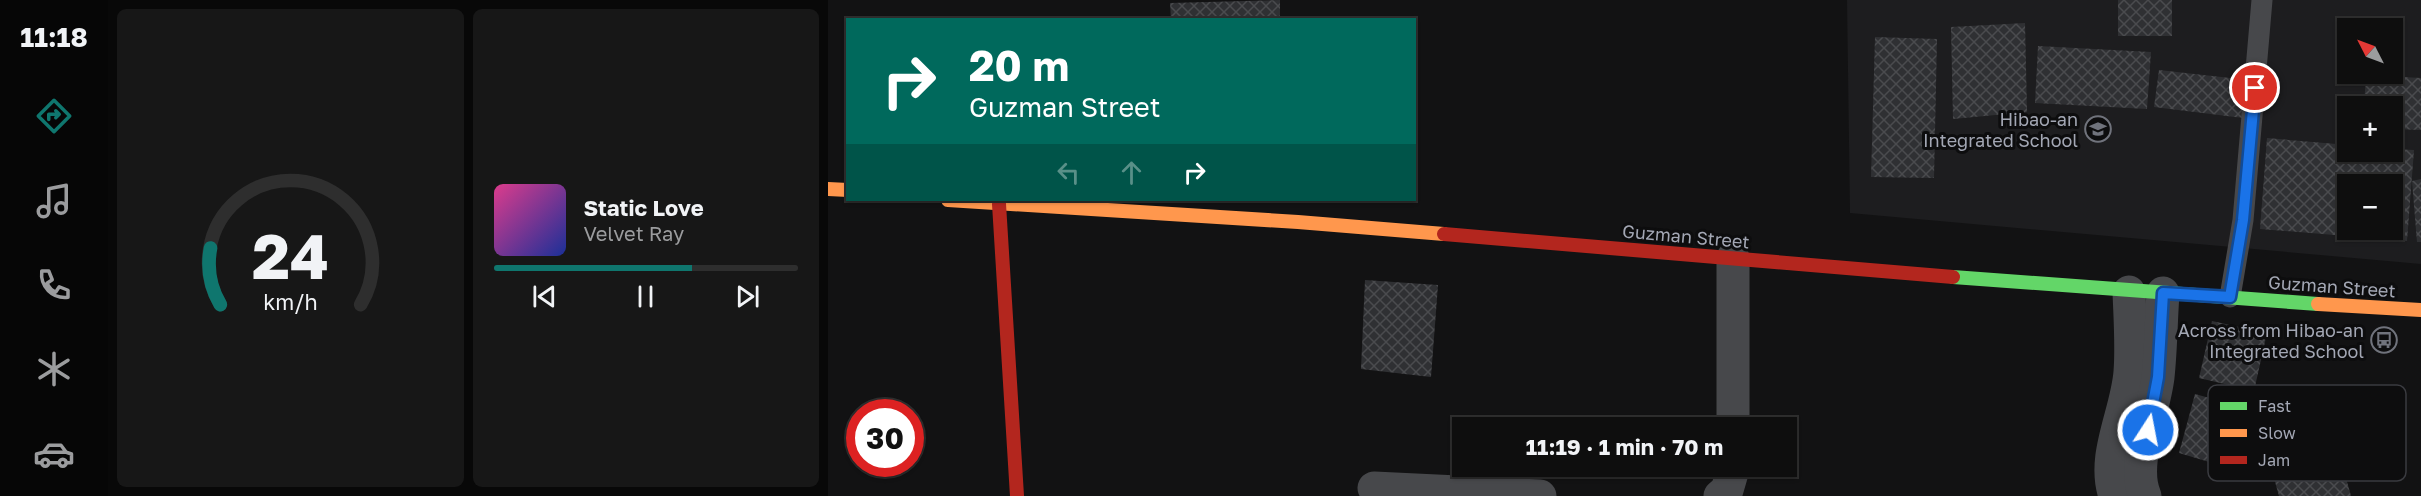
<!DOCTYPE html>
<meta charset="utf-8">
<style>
:root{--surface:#0e0e0e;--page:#171717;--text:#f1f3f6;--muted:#9b9c9e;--line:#2e2e2e;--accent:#0f766e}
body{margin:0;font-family:"Golos Text",sans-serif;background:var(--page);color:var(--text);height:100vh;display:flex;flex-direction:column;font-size:22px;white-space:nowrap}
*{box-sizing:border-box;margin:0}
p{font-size:20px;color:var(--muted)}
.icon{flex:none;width:33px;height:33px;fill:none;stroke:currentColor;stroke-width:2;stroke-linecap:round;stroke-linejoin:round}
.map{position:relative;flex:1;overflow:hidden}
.side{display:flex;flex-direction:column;gap:9px;padding:9px;background:#080808;width:720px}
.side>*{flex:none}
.hud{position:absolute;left:18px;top:18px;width:570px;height:183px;border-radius:0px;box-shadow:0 2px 4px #0004,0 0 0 2px var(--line);background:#00695c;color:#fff;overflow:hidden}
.needle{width:39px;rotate:312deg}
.tools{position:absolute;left:1509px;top:18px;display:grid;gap:12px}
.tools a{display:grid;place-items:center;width:66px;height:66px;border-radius:0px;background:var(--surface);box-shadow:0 2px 4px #0004,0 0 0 2px var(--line);font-size:30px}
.speed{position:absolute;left:18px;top:399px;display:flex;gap:12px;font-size:30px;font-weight:700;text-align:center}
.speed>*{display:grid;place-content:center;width:78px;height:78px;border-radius:50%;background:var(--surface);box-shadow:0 2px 4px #0004,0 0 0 2px var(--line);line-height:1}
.speed .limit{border:9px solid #d22;background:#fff;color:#111}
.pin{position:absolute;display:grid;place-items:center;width:51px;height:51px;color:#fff;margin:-26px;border:3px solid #fff;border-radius:50%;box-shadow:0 2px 6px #0007}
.me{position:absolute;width:66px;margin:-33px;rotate:11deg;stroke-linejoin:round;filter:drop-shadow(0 0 4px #0008)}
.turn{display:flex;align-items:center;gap:21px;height:126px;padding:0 24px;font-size:27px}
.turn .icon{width:78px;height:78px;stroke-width:2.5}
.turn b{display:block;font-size:42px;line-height:51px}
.lanes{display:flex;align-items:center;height:57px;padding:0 24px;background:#0003;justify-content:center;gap:30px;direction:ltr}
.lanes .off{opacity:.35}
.side .widget{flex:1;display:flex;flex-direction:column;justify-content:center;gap:9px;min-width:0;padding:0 21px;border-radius:9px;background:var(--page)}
.side .dial{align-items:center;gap:0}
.dial svg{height:156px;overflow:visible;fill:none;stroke:var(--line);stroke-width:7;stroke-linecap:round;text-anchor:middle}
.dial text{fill:var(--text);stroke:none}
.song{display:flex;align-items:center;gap:18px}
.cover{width:72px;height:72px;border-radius:9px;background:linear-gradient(135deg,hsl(330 70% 55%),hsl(230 70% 35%))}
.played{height:6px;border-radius:3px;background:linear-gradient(90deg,var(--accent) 65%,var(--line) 65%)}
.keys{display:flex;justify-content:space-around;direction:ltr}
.side .tiles{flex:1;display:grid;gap:9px;grid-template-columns:repeat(2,1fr)}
.trip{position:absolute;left:624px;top:417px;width:345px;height:60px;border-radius:0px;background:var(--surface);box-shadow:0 2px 4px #0004,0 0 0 2px var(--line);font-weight:700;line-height:60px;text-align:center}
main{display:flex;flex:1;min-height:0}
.tab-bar{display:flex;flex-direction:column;width:108px;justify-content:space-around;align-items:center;background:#060606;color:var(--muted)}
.tab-bar .icon{width:42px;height:42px}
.tab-bar .active{color:var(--accent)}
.tab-bar b{font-size:27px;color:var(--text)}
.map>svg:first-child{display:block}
.built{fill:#1d1d1f;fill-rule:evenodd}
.building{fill:url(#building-cross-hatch);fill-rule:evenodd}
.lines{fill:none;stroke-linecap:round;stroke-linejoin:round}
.lane{stroke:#47484b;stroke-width:21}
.street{stroke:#47484b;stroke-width:33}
.fast{stroke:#63d668;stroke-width:14}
.slow{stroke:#ff974d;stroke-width:14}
.jam{stroke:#b3261e;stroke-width:14}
.route-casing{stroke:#114b97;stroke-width:15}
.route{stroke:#1a73e8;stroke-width:10}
.labels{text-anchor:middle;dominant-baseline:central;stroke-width:6;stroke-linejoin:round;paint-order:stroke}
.poi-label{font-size:18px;fill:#a3a7b4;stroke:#0d0d0e;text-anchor:end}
.street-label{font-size:18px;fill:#a3a7b4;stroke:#0d0d0e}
.key{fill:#0d0d0e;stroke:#3a3b40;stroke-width:1.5}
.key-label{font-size:16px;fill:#a3a7b4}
</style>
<main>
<nav class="tab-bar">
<b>11:18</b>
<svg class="icon active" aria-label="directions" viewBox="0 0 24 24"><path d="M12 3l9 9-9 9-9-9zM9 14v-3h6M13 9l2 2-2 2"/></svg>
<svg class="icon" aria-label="music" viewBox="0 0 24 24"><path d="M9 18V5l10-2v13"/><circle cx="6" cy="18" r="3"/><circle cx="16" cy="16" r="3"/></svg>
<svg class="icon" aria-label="phone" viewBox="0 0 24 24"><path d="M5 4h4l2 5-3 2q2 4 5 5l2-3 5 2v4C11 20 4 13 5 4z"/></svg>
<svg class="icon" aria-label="climate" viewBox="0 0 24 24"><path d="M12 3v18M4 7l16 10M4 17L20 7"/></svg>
<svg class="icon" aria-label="car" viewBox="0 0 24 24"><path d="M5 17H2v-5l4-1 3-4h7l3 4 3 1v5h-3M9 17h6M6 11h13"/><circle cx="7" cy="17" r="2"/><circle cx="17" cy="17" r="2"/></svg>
</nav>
<section class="side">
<div class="tiles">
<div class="widget dial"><svg viewBox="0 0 100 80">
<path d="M14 69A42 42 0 1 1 86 69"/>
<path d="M14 69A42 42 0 0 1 9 40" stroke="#0f766e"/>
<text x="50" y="56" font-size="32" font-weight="700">24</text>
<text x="50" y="72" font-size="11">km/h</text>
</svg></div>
<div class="widget">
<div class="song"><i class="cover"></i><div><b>Static Love</b><p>Velvet Ray</p></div></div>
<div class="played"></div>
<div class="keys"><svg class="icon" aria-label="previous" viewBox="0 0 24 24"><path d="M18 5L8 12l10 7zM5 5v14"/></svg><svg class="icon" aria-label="pause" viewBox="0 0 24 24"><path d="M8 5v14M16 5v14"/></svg><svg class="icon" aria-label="next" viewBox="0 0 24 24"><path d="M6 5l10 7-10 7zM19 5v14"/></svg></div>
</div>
</div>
</section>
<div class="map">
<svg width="1593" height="496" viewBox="0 0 1593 496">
<defs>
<pattern id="building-cross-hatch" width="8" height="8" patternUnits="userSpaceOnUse" patternTransform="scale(1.5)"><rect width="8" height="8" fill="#2f3033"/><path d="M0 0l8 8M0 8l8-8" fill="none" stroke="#4a4b4e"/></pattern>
</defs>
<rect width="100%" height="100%" fill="#121213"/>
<path class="built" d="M 1019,0 L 1593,0 L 1593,264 L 1022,213 ZM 1520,28 L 1564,28 L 1564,74 L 1520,74 ZM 1520,106 L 1564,106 L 1564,152 L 1520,152 ZM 1520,184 L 1564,184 L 1564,230 L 1520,230 Z"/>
<g class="building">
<path d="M 452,0 L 452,20 L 343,20 L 342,3 Z"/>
<rect x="1290" y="0" width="54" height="36"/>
<path d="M 1197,23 L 1199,112 L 1125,119 L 1123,27 Z"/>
<path d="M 1047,37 L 1109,39 L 1106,178 L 1043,177 Z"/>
<path d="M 1210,46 L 1323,52 L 1319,109 L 1207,103 Z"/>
<path d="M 1331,70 L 1420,80 L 1415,118 L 1326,107 Z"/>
<path d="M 1538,75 L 1593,78 L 1593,130 L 1564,129 L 1564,106 L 1536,106 Z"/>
<path d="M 1439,138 L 1520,145 L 1520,152 L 1564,152 L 1564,149 L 1586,150 L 1579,241 L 1432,229 ZM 1520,184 L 1564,184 L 1564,230 L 1520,230 Z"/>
<path d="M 1593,179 L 1593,242 L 1589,242 L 1584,181 Z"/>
<path d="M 537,280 L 610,285 L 603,377 L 533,369 Z"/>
<path d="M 1384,321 L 1439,333 L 1426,391 L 1371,378 Z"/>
<path d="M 1367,394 L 1414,407 L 1398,467 L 1351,453 Z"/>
<path d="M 1511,453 L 1523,496 L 1451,496 L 1444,471 Z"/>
</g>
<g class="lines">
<path class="lane" d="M 1402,297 L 1415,220 L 1434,0"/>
<g class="street">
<path d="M 905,258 L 905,428"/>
<path d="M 546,488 L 712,496"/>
<path d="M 892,496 L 899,490 L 906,466"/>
<path d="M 1287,496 C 1273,456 1299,413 1302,372 C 1304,346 1302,319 1301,292"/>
<path d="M 1317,496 C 1303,465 1326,411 1330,377 C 1333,349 1333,321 1335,293"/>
</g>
<path class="fast" d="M 1125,277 L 1490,304"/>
<g class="slow">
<path d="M 0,189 L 20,190"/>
<path d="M 120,200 L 470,222 L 616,234"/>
<path d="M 1490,304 L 1593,310"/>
</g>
<g class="jam">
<path d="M 171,204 L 189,496"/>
<path d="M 616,234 L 1125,277"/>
</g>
</g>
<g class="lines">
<g class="route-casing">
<path id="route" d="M 1320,430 L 1330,377 L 1335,293 L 1402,297 L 1415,220 L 1427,88"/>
</g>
<use href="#route" class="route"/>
</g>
<defs>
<g id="school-ring" transform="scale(1.35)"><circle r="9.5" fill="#0d0d0e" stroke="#70737c" stroke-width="1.5"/><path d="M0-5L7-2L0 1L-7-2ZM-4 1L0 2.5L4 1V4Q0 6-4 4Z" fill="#70737c"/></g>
<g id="bus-ring" transform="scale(1.35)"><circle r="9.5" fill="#0d0d0e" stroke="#70737c" stroke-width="1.5"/><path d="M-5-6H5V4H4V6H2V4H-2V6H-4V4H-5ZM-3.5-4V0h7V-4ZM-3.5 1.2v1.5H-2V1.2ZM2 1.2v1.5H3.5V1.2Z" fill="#70737c"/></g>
</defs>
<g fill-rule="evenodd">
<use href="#school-ring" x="1270" y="129"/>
<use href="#bus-ring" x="1556" y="340"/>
</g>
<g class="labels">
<g class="poi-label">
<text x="1250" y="119">Hibao-an<tspan x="1250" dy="21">Integrated School</tspan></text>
<text x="1536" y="330">Across from Hibao-an<tspan x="1536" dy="21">Integrated School</tspan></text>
</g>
<g class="street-label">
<text transform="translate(858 236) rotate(5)">Guzman Street</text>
<text transform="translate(1504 286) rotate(4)">Guzman Street</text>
</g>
</g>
<rect x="1380" y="385" width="198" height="96" rx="9" class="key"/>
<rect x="1392" y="402" width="27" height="8" fill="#63d668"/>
<rect x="1392" y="429" width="27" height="8" fill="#ff974d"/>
<rect x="1392" y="456" width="27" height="8" fill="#b3261e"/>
<g class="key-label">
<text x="1430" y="412">Fast</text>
<text x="1430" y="439">Slow</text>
<text x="1430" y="466">Jam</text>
</g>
</svg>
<div class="tools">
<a><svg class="needle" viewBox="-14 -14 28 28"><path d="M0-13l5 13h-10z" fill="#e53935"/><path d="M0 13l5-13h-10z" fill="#9b9c9e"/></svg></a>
<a>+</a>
<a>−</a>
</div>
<div class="speed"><div class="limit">30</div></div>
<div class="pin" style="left:1427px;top:88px;background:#d93025"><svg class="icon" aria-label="arrive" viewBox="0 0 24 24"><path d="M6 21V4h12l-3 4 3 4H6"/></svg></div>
<svg class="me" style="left:1320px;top:430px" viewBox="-20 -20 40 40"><circle r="17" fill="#1a73e8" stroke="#fff" stroke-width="3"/><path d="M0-11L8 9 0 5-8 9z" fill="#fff"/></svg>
<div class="trip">11:19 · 1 min · 70 m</div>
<div class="hud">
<div class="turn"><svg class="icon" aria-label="right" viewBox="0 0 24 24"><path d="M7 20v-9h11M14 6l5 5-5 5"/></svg><div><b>20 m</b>Guzman Street</div></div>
<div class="lanes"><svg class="icon off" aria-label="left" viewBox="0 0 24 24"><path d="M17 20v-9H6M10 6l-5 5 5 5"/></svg><svg class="icon off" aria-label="ahead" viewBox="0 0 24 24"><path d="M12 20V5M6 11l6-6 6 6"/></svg><svg class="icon" aria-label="right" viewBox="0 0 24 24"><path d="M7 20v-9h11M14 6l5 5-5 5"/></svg></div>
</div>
</div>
</main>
